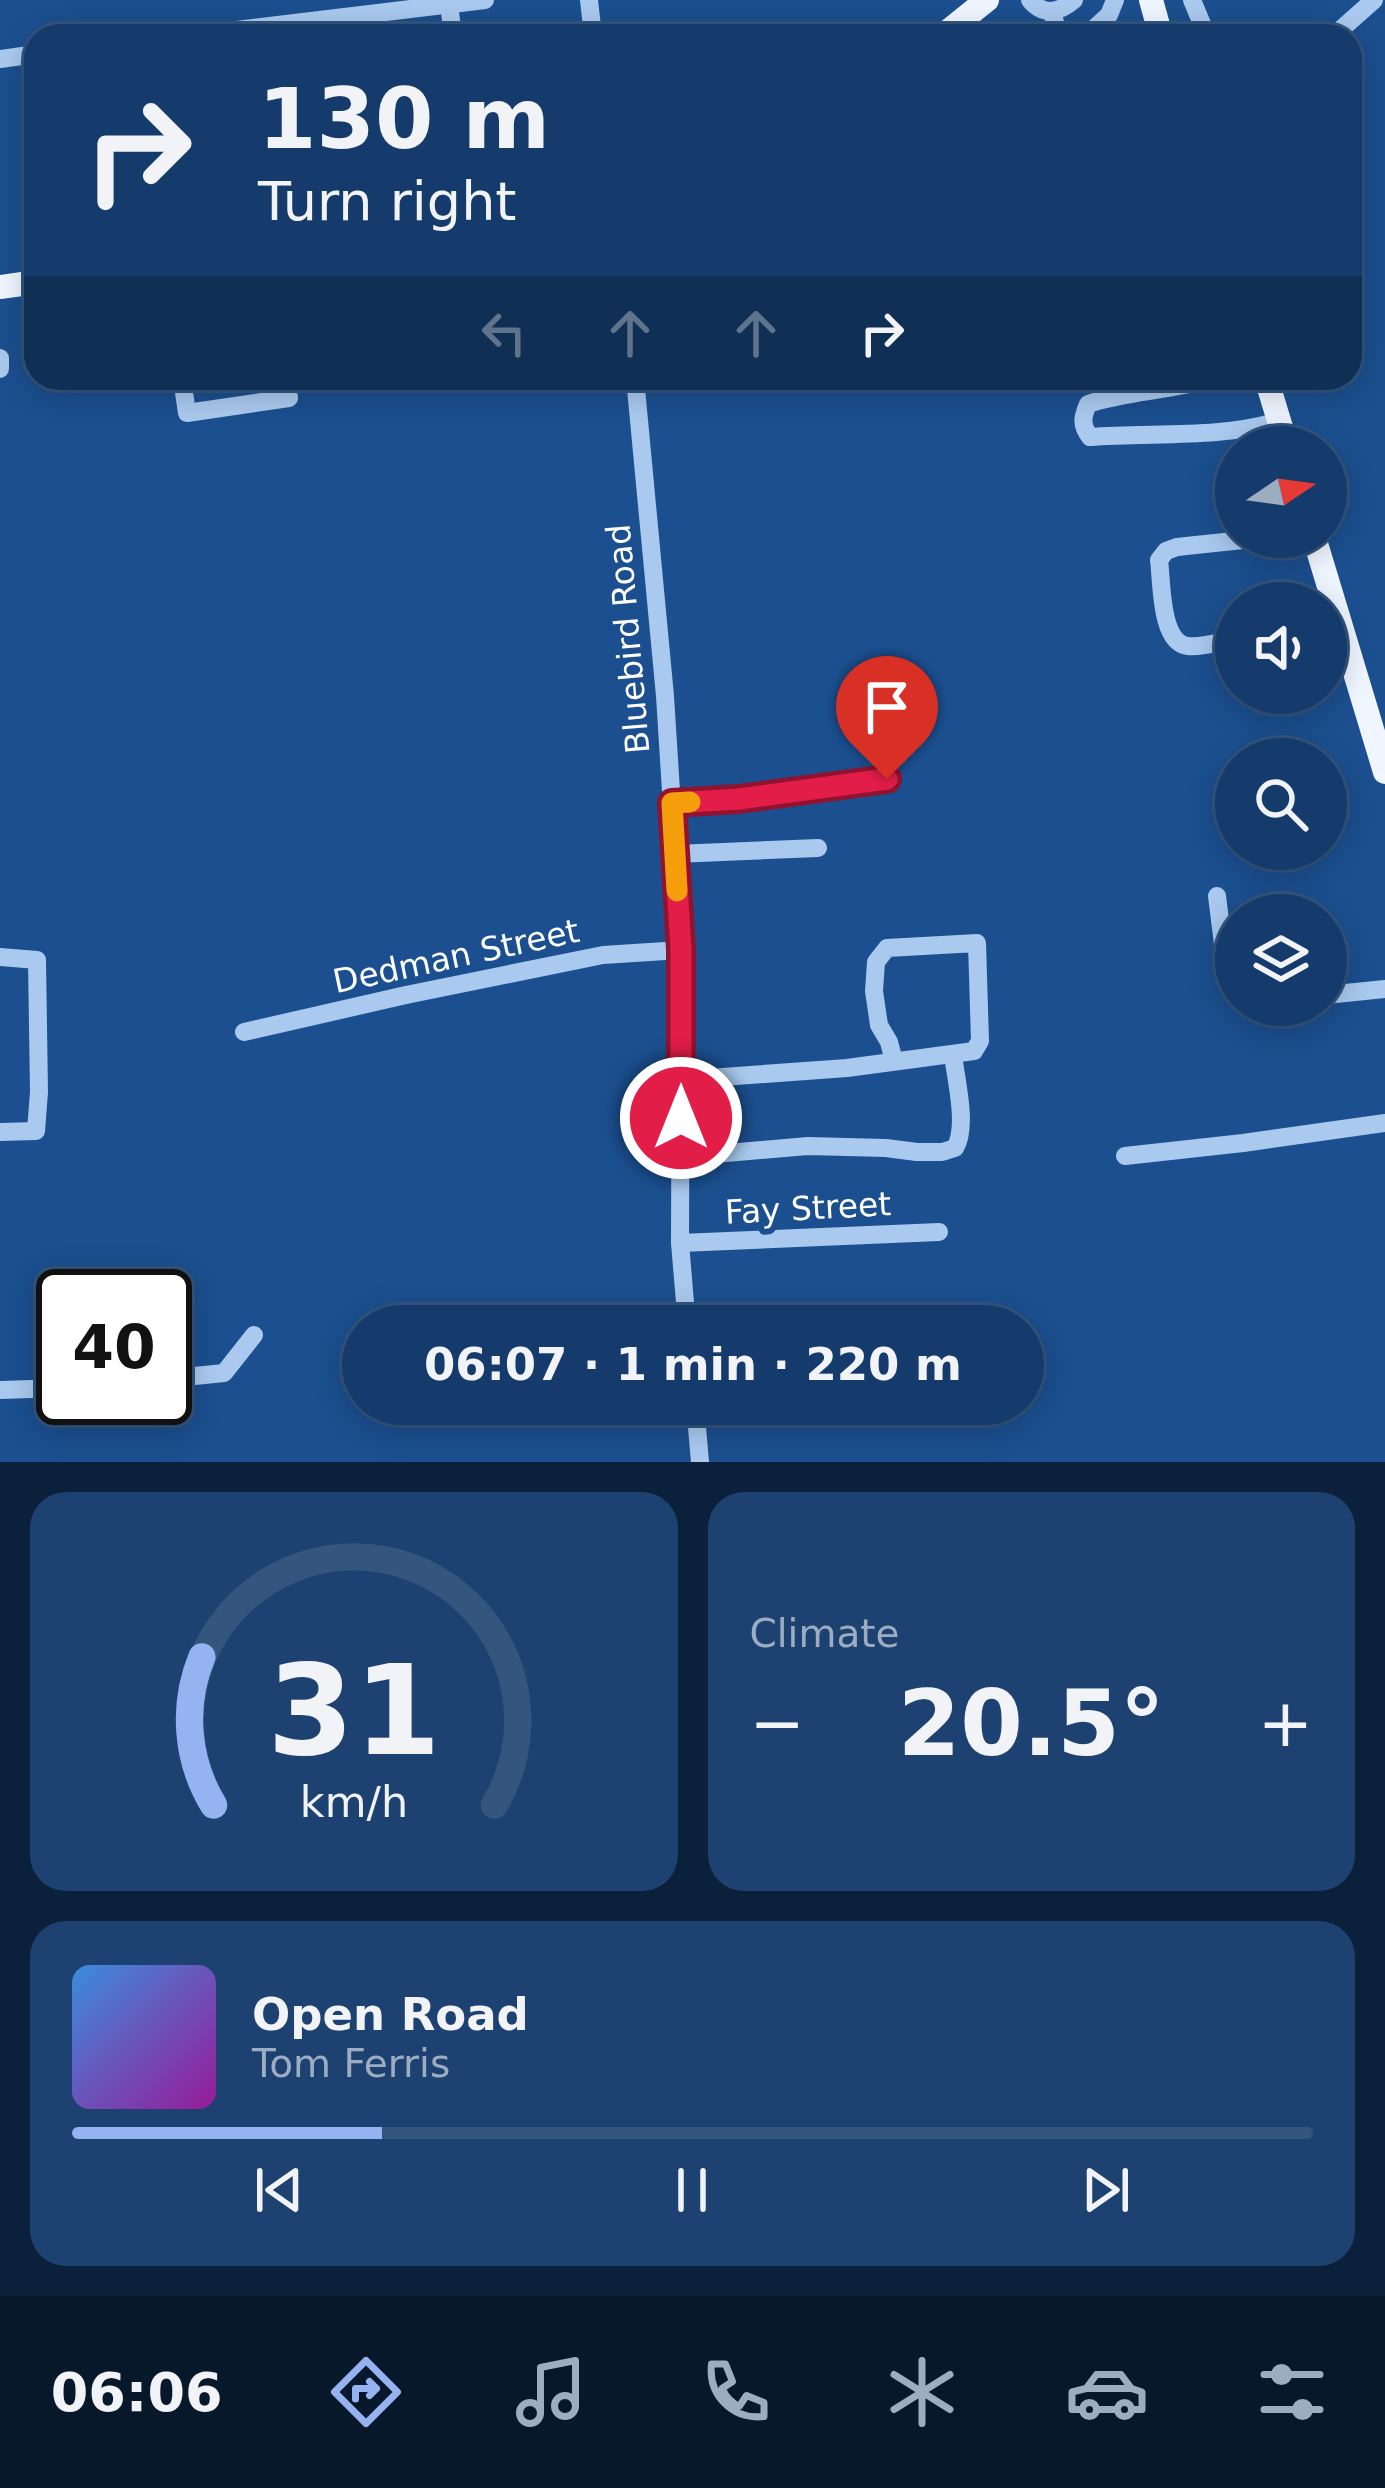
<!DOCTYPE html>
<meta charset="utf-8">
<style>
:root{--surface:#143b6b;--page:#1d4271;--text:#f1f3f6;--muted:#9dadc1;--line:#33557e;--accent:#95b2f1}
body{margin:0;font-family:"DejaVu Sans",sans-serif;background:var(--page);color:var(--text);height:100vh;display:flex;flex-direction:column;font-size:45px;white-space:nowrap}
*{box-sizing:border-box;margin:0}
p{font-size:39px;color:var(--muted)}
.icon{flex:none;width:66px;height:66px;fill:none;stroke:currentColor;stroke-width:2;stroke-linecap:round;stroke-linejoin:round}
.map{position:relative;height:1462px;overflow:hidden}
.side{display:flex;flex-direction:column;gap:30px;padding:30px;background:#0b203b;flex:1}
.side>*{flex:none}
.top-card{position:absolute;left:24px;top:24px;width:1338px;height:366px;border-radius:36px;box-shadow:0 6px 30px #0003,0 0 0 3px var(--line);background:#143b6b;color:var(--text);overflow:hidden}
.needle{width:78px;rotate:77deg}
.tools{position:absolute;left:1215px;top:426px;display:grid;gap:24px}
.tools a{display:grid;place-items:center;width:132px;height:132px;border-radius:50%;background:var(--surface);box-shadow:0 6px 30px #0003,0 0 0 3px var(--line);font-size:60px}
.speed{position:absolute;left:36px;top:1269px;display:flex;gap:24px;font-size:60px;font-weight:700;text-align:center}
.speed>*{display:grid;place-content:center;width:156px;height:156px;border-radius:50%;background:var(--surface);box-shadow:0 6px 30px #0003,0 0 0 3px var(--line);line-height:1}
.speed .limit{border:6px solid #111;border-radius:18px;background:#fff;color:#111}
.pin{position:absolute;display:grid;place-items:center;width:102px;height:102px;color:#fff;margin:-123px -51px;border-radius:50% 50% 50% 0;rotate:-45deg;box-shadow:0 0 12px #0007}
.pin .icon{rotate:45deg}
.me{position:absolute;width:132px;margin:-66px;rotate:0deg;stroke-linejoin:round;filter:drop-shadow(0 0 9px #0008)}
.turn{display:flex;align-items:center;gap:42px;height:252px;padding:0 36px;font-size:54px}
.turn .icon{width:156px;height:156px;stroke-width:2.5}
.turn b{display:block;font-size:84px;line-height:102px}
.lanes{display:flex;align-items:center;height:114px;padding:0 36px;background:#0003;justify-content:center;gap:60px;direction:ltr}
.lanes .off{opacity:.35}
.big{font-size:90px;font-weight:600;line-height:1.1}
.side .card{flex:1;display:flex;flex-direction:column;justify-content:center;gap:18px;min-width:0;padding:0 42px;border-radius:36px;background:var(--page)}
.side .dial{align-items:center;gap:0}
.dial svg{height:312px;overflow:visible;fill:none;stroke:var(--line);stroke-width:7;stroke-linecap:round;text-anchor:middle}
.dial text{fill:var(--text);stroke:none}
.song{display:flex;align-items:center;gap:36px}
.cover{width:144px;height:144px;border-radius:18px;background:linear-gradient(135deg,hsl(210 70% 55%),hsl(300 70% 35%))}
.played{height:12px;border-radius:6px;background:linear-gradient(90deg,var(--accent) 25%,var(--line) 25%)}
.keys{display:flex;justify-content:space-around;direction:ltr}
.heat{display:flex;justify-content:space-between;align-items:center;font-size:66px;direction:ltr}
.side .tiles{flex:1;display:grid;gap:30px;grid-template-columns:1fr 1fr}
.card:last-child{grid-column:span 2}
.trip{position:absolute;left:342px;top:1305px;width:702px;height:120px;border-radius:60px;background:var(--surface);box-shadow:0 6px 30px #0003,0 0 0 3px var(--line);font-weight:600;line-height:120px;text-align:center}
.menu{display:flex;height:192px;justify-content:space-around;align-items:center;background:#08182b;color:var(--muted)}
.menu .icon{width:84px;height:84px}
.menu .on{color:var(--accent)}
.menu b{font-size:54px;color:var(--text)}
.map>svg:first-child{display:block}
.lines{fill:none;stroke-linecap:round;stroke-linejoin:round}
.minor{stroke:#a9c9ee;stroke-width:18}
.major{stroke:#f0f6ff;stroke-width:24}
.route-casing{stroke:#92132f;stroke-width:30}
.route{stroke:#e11d48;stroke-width:21}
.slow{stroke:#f59e0b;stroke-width:21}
.labels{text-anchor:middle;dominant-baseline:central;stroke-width:12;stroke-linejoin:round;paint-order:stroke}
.street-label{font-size:33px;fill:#fff;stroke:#1b4f8f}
</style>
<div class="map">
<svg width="1385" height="1462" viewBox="0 0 1385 1462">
<rect width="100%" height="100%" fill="#1b4f8f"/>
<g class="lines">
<g class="minor">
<path d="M 589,0 L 593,36"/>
<path d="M 1030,0 C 1043,16 1059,13 1074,0"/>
<path d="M 1192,0 L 1207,36"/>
<path d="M 449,4 L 453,36"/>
<path d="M 1052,12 L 1058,33 L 1064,36"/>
<path d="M 187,36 L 485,0"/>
<path d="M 1086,36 L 1109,15 L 1115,0"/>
<path d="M 1321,36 L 1338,32 L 1374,0"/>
<path d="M 0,59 L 36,54"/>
<path d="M 0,358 L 0,369"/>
<path d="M 635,378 L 665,696 L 681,950 L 680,1243 L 687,1326"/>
<path d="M 1212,378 C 1171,391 1128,391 1088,404 C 1082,418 1081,425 1090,437 C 1153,432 1218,439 1279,421"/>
<path d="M 182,379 L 187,413 L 289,398 L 285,378"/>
<path d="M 1236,639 C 1222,641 1202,648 1188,646 C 1160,643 1162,582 1159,560 L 1166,551 L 1177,547 L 1271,537"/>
<path d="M 672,803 L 739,799 L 888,779"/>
<path d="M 675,854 L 818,848"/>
<path d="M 1217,896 L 1227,976 L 1236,997"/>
<path d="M 0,957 L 37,960 L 39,1092 L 36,1131 L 0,1132"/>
<path d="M 1326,995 L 1385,989"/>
<path d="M 244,1032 L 406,995 L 603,955 L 681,950"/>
<path d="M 681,1080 L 847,1068 L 974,1051 L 980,1041 L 977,943 L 887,948 L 876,962 L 874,991 L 879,1025 L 889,1042 L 894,1061"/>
<path d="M 1125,1156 L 1243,1143 L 1385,1123"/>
<path d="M 680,1157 L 808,1146 L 886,1148 L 917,1152 L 942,1152 L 955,1148 C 968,1127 956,1080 953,1055"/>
<path d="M 680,1243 L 939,1232"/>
<path d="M 165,1379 L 224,1373 L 254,1335"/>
<path d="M 0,1390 L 63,1388"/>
<path d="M 695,1404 L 700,1462"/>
</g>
<g class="major">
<path d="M 1151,0 L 1161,36"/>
<path d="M 942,36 L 987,0"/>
<path d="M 0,287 L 36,282"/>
<path d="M 1266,378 L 1287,447"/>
<path d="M 1314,537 L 1385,772"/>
</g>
</g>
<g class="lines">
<g class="route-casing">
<path id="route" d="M 681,1118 L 681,950 L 672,803 L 739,799 L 887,779"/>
</g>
<use href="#route" class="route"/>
<path class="slow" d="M 677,891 L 672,803 L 690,802"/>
</g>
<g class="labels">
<g class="street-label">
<text transform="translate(628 639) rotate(-95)">Bluebird Road</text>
<text transform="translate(456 956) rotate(-12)">Dedman Street</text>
<text transform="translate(808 1208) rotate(-3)">Fay Street</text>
</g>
</g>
</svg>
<div class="tools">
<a><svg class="needle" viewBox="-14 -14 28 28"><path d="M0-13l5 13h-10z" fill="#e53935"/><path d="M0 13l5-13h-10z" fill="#9dadc1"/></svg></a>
<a><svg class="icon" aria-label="sound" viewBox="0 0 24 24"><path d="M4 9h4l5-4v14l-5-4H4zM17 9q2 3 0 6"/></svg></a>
<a><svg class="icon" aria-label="search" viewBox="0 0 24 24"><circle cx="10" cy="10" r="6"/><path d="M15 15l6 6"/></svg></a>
<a><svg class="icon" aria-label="layers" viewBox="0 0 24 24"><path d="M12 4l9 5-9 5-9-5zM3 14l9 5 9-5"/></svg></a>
</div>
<div class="speed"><div class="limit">40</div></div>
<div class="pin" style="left:887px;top:779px;background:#d93025"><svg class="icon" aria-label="arrive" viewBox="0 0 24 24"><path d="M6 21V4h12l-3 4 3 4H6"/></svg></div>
<svg class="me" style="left:681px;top:1118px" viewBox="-20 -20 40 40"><circle r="17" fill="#e11d48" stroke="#fff" stroke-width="3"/><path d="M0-11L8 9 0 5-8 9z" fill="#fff"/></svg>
<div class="trip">06:07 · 1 min · 220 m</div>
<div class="top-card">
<div class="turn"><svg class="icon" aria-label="right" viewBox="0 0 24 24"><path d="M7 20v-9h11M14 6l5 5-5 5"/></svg><div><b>130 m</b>Turn right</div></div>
<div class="lanes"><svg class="icon off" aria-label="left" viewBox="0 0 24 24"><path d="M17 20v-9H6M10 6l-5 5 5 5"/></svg><svg class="icon off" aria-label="ahead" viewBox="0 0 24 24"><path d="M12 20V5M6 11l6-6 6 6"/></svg><svg class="icon off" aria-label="ahead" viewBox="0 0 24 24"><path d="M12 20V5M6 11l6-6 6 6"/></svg><svg class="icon" aria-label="right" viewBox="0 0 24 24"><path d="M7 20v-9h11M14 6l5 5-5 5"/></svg></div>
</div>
</div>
<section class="side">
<div class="tiles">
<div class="card dial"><svg viewBox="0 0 100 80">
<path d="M14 69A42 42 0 1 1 86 69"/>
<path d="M14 69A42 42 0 0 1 11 31" stroke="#95b2f1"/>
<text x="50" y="56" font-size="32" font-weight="700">31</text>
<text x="50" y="72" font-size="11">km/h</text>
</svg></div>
<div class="card"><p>Climate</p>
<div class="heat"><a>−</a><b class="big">20.5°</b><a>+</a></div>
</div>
<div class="card">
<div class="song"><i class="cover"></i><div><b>Open Road</b><p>Tom Ferris</p></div></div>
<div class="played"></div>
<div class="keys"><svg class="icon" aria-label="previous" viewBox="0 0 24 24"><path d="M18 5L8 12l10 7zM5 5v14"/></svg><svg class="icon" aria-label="pause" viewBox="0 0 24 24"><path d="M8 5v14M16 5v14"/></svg><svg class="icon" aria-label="next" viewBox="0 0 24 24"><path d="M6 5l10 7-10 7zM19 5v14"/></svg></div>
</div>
</div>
</section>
<nav class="menu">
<b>06:06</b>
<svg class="icon on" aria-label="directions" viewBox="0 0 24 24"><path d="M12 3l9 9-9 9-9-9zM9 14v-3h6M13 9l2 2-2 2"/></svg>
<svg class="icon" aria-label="music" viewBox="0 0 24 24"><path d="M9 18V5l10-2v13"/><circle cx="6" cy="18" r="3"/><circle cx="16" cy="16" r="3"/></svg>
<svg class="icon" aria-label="phone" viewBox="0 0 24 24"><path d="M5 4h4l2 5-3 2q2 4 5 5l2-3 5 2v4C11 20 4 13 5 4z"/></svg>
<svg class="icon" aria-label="climate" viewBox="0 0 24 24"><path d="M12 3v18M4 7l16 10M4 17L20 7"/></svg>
<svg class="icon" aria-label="car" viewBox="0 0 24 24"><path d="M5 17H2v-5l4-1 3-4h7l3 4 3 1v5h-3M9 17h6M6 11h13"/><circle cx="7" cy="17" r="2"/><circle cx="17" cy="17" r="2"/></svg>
<svg class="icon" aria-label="filters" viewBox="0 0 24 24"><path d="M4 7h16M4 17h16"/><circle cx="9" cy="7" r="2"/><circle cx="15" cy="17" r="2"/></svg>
</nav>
